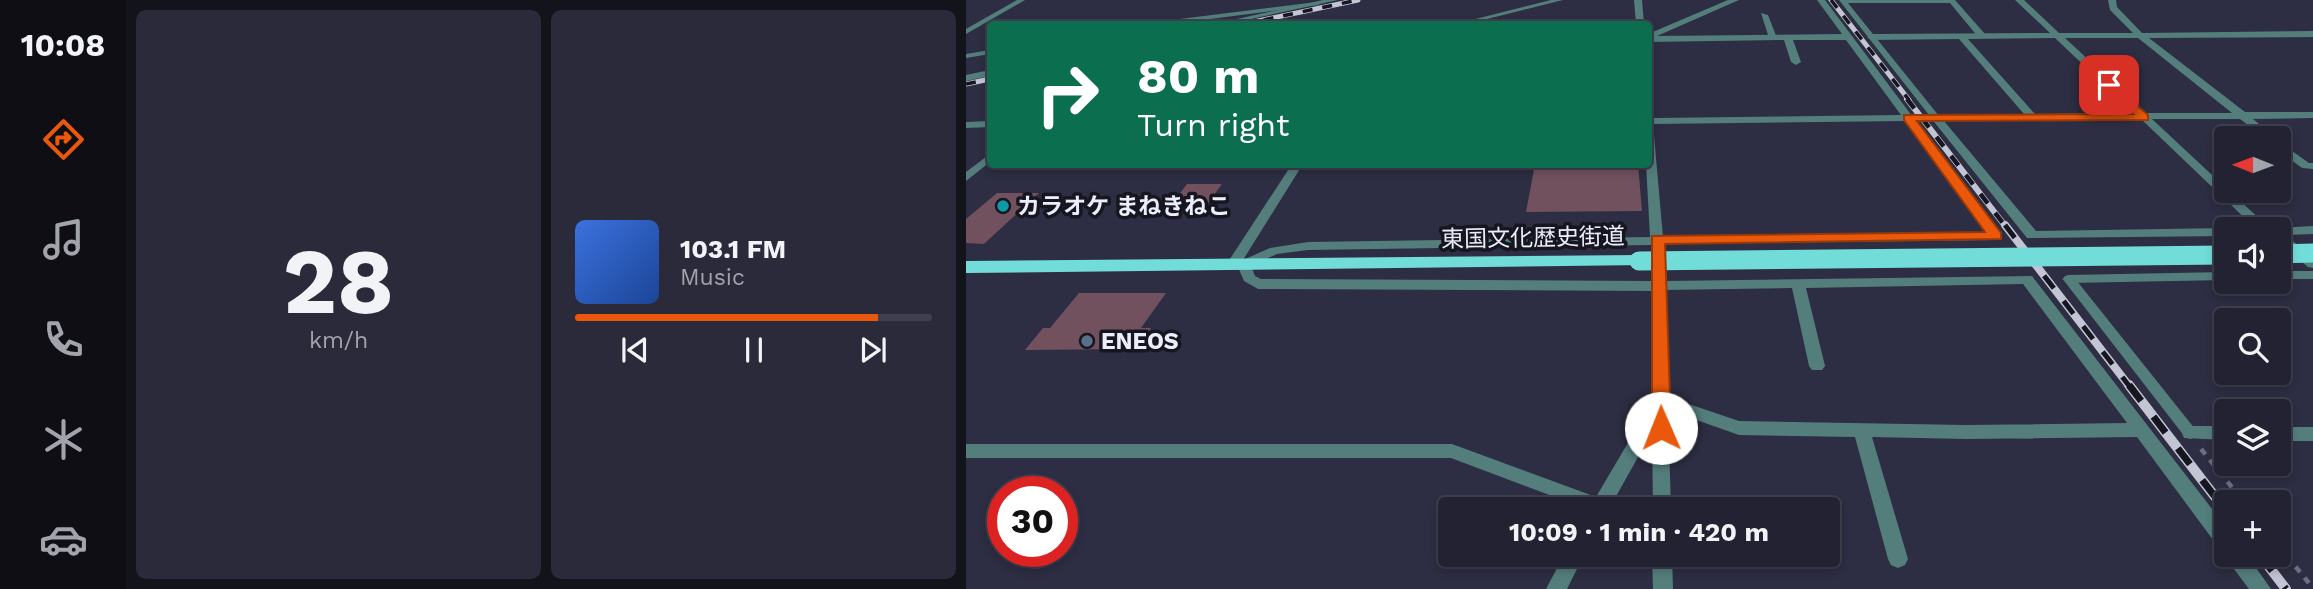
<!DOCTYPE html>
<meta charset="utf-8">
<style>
:root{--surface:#222232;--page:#2a2a3a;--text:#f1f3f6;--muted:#a2a4ac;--line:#3f3f4d;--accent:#ea580c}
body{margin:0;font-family:"Work Sans","Noto Sans JP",sans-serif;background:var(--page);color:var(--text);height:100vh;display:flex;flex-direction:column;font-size:26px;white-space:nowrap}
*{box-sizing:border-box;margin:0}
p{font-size:23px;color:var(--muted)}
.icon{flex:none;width:38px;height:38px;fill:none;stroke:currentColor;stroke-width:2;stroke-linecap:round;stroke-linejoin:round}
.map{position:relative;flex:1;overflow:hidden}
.side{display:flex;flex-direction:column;gap:10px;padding:10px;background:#13131c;width:840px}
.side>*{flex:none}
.banner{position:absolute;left:21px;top:21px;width:665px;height:147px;border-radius:7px;box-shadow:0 4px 10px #0003,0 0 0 2px var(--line);background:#0b6e4f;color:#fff;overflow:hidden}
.needle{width:46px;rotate:271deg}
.buttons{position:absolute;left:1248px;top:126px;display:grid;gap:14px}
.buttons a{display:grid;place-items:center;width:77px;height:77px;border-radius:7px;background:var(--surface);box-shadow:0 4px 10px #0003,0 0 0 2px var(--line);font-size:35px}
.speed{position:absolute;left:21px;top:476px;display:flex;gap:14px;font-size:35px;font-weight:700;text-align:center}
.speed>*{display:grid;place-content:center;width:91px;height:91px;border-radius:50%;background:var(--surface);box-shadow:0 4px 10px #0003,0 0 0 2px var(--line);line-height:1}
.speed .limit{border:10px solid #d22;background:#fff;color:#111}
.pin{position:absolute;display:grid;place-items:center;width:60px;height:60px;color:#fff;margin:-30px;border-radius:14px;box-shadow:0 4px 10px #0006}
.me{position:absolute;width:77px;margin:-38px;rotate:359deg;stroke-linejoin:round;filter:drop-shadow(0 0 5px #0008)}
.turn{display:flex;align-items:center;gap:24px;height:147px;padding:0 35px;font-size:32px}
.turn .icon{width:91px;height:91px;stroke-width:2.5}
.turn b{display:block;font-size:49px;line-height:60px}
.side .tile{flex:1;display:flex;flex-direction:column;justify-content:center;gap:10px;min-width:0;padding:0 24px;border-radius:10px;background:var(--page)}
.side .dial{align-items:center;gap:0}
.dial b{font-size:91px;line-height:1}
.song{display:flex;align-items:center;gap:21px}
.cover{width:84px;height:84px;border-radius:10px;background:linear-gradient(135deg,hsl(220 70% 55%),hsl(220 70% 35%))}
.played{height:7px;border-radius:4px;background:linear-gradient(90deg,var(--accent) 85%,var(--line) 85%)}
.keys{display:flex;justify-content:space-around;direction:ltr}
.side .tiles{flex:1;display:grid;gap:10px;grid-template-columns:repeat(2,1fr)}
.trip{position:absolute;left:472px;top:497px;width:402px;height:70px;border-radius:7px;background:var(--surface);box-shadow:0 4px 10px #0003,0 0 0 2px var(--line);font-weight:700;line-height:70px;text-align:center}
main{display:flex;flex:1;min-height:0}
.dock{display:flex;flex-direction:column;width:126px;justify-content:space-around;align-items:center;background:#0e0e14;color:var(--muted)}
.dock .icon{width:49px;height:49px}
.dock .active{color:var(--accent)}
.dock b{font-size:32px;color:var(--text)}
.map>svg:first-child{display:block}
.building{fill:#71515e}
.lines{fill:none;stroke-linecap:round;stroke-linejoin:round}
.path{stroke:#6d6e81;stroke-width:4.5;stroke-dasharray:7 7;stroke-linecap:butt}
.service{fill:#537e7c;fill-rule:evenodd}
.minor{fill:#537e7c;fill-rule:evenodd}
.trunk{fill:#72dcd8;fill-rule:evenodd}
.rail-far3-casing{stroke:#c3c4d4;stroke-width:5}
.rail-far2-casing{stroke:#c3c4d4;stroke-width:6}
.rail-far1-casing{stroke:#c3c4d4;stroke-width:8}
.rail-casing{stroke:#c3c4d4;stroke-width:10}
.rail-far3{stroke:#161620;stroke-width:3.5;stroke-dasharray:10;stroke-linecap:butt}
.rail-far2{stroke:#161620;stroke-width:4.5;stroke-dasharray:12;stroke-linecap:butt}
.rail-far1{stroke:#161620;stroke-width:5;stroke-dasharray:16;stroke-linecap:butt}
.rail{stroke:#161620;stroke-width:7;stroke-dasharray:20;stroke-linecap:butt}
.trunk-bridge{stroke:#72dcd8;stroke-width:19}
.route{fill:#ea580c;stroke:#983908;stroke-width:2}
.culture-dot{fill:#0f9aa8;stroke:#161620;stroke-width:2.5}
.service-dot{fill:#5c6f8a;stroke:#161620;stroke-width:2.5}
.labels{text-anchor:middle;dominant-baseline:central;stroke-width:7;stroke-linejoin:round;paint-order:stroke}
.poi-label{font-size:23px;font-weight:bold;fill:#ecedfb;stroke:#161620;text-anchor:start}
.street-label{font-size:23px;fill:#ecedfb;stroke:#161620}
</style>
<main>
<nav class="dock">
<b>10:08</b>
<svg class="icon active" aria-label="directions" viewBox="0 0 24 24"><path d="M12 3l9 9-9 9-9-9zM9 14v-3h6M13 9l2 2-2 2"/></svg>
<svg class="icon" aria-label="music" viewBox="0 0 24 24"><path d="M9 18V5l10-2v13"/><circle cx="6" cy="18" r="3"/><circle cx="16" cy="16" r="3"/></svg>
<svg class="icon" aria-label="phone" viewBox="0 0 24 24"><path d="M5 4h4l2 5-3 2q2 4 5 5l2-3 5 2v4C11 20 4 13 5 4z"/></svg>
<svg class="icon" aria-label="climate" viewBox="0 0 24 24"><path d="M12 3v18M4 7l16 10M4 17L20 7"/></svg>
<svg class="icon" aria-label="car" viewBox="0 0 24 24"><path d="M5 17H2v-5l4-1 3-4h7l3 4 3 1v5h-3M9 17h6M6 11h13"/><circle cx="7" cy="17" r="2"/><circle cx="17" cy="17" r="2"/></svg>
</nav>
<section class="side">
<div class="tiles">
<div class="tile dial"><b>28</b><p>km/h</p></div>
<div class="tile">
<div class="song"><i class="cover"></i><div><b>103.1 FM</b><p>Music</p></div></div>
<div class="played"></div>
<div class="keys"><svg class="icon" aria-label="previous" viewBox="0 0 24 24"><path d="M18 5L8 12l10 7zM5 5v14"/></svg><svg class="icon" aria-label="pause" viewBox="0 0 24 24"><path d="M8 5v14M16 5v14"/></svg><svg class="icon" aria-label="next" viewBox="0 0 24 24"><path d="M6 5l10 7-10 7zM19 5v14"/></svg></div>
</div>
</div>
</section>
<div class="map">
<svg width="1347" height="589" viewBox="0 0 1347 589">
<rect width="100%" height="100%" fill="#2d2d43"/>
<g class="building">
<path d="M 569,164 L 672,164 L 676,211 L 560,212 Z"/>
<path d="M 221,184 L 256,184 L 242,203 L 206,204 Z"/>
<path d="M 31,193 L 73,193 L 18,244 L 0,243 L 0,219 Z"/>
<path d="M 113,293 L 200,293 L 175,328 L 185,328 L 171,349 L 59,350 L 77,328 L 84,328 Z"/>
</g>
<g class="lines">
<g class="path">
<path d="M 1235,449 L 1278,502"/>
<path d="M 1312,545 L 1347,588"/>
</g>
<g class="service">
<path d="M 51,0 L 59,0 L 0,34 L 0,29 Z"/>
<path d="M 585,0 L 597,0 L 501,24 L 490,24 Z"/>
<path d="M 873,0 L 989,0 L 1019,34 L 1019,38 L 1013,38 L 984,3 L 882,3 L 973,116 L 973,120 L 939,120 L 937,118 L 942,115 L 963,115 Z"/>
<path d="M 351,2 L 353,3 L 353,5 L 214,23 L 210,21 L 214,19 Z"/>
<path d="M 795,13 L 802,15 L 811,38 L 810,40 L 803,38 Z"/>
<path d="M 24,50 L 24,54 L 0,58 L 0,54 Z"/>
<path d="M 1103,275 L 1107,276 L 1229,429 L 1231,433 L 1229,437 L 1224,439 L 1219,437 L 1099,282 L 1097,279 L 1099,276 Z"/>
</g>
<g class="minor">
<path d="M 357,0 L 372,0 L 262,24 L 248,24 Z"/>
<path d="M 668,0 L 676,0 L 678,24 L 670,24 Z"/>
<path d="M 762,0 L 773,0 L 691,36 L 876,34 L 851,0 L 859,0 L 1036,236 L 1030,240 L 698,244 L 699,281 L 1066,276 L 1260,527 L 1260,551 L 1253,548 L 1171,437 L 1000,439 L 906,437 L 942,559 L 939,565 L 932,568 L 925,565 L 922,559 L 889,437 L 773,435 L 702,410 L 705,509 L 687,509 L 686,432 L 643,509 L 621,509 L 485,458 L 0,458 L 0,444 L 486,444 L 630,497 L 686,402 L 685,291 L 292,289 L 278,281 L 272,267 L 267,269 L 260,265 L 326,164 L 337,164 L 277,260 L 304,248 L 342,242 L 684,237 L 680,164 L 682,164 L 682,107 L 687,110 L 688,118 L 935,115 L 880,40 L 827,40 L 835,62 L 830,65 L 825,62 L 818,40 L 682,42 L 682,34 ZM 940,121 L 1021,232 L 697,237 L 687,124 ZM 685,245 L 685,281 L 295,279 L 289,276 L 285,266 L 311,254 L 342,250 ZM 1057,284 L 1161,423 L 1000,425 L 773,421 L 702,397 L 699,290 L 826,288 L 843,366 L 846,370 L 856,370 L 859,366 L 840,288 Z"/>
<path d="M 1049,0 L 1058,0 L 1093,33 L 1167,33 L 1144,10 L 1142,0 L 1150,0 L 1151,7 L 1176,33 L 1347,31 L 1347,37 L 1183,38 L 1279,112 L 1347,112 L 1347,118 L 1287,119 L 1310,138 L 1299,138 L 1274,119 L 1186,119 L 1260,188 L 1260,191 L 1263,191 L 1295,220 L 1308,228 L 1347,226 L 1347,234 L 1319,235 L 1347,257 L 1347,268 L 1342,267 L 1312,242 L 1312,229 L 1293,229 L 1287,226 L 1175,119 L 978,121 L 1070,231 L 1260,228 L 1264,229 L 1260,229 L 1260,236 L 1061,238 L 965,118 L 970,115 L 1058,114 L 993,39 L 905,40 L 901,37 L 905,34 L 1084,33 ZM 1089,38 L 1168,113 L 1069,114 L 1002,39 ZM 1099,38 L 1172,38 L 1266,113 L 1180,113 Z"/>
<path d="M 24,70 L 24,76 L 0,81 L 0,75 Z"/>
<path d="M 24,121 L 24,127 L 0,128 L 0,122 Z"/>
<path d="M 1312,141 L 1343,163 L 1347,163 L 1347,169 L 1336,168 L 1312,150 Z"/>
<path d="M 24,154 L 24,162 L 0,181 L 0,172 Z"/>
<rect x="1312" y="271" width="35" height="8"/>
<path d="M 1260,272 L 1260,280 L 1103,283 L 1096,279 L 1103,275 Z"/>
<path d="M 1224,426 L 1260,426 L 1260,440 L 1218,438 L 1216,433 L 1218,428 Z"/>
<rect x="1312" y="427" width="35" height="14"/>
<path d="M 1260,553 L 1281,555 L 1305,589 L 1283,589 L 1262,561 Z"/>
<path d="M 598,555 L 618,555 L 601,589 L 580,589 Z"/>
<path d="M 686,555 L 706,555 L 707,589 L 687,589 Z"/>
</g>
<path class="trunk" d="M 673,255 L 682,261 L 679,265 L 0,273 L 0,261 Z"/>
<g class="rail-far3-casing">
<g id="rail-far3">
<path d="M 865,0 L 943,100"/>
<path d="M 278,24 L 392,0"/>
<path d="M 0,84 L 24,79"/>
</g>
</g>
<g class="rail-far2-casing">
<path id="rail-far2" d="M 941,99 L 1040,227"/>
</g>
<g class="rail-far1-casing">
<path id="rail-far1" d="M 1039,225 L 1164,387"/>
</g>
<g class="rail-casing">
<g id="rail">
<path d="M 1163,385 L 1260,511"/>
<path d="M 1294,555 L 1320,589"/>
</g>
</g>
<use href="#rail-far3" class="rail-far3"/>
<use href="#rail-far2" class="rail-far2"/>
<use href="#rail-far1" class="rail-far1"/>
<use href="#rail" class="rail"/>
<g class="trunk-bridge">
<path d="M 1312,254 L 1347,253"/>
<path d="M 673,261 L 1260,255"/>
</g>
</g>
<path class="route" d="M 1143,81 L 1182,115 L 1182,120 L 951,121 L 1035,233 L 1035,239 L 699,244 L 705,428 L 702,433 L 688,433 L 686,428 L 686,236 L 1019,232 L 938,120 L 938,115 L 1167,114 L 1139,87 L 1138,85 Z"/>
<circle class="culture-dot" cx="37" cy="206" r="7"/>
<circle class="service-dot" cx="121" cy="341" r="7"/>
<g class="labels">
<g class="poi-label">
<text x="51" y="206">カラオケ まねきねこ</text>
<text x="135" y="341">ENEOS</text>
</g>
<g class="street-label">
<text transform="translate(567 238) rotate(-1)">東国文化歴史街道</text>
</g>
</g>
</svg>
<div class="buttons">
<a><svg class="needle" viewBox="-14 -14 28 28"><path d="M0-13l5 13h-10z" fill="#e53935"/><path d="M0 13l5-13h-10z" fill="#a2a4ac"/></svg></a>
<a><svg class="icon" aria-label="sound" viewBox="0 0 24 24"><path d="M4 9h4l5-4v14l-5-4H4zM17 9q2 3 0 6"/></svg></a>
<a><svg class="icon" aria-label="search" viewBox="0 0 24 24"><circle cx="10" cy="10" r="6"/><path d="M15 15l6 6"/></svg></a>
<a><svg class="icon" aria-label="layers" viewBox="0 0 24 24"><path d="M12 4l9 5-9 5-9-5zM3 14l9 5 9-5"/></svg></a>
<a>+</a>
</div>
<div class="speed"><div class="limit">30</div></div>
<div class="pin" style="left:1143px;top:85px;background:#d93025"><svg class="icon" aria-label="arrive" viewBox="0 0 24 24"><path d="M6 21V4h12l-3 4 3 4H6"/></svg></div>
<svg class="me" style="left:695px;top:428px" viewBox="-20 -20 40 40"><circle r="19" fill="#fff"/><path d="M0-13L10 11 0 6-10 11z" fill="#ea580c"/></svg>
<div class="trip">10:09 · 1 min · 420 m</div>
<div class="banner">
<div class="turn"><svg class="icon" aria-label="right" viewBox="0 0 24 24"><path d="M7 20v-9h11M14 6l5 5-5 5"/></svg><div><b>80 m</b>Turn right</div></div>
</div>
</div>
</main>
